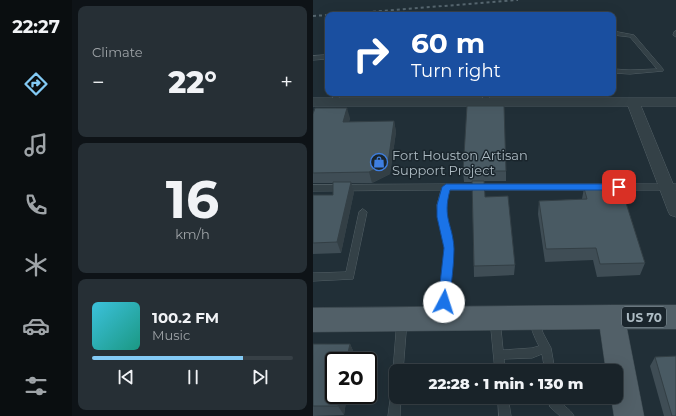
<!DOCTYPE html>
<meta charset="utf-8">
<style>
:root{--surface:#192329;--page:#262f35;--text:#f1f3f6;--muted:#9fa4a8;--line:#374046;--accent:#83caf5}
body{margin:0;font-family:Montserrat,sans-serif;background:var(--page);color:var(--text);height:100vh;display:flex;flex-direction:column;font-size:15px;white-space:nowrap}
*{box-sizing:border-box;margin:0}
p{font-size:13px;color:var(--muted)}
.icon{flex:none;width:22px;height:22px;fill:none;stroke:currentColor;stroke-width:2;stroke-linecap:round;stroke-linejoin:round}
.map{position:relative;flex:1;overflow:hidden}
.panel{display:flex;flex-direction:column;gap:6px;padding:6px;background:#0e1317;width:241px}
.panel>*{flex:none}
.hud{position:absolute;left:12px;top:12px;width:291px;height:84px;border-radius:8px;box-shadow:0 4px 16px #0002,0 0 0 1px var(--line);background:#1a4fa0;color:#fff;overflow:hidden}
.speed{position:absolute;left:12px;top:352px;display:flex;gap:8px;font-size:20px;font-weight:700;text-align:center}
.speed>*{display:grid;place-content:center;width:52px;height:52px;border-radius:50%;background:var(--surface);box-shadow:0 4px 16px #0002,0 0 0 1px var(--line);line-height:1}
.speed .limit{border:2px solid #111;border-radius:6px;background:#fff;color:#111}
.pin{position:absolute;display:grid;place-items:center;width:34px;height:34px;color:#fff;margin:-17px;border-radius:8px;box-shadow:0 2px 6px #0006}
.me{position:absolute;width:44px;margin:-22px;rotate:5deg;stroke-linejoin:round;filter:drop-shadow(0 0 3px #0008)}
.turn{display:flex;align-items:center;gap:14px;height:84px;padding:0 20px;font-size:18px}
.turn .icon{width:52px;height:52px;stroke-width:2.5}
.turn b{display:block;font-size:28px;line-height:34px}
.big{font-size:30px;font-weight:800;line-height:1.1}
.panel .card{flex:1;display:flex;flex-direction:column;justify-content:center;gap:6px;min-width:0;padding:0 14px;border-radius:8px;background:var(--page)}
.panel .dial{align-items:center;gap:0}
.dial b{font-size:52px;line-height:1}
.song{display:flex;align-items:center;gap:12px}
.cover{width:48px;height:48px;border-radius:6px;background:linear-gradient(135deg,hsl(190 70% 55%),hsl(170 70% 35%))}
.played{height:4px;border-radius:2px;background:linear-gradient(90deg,var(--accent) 75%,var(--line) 75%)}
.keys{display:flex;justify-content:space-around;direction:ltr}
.heat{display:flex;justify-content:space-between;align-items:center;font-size:22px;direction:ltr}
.trip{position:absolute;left:76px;top:364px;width:234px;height:40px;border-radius:8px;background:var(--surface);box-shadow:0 4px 16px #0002,0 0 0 1px var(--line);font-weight:800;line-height:40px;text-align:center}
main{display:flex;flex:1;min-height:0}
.tabs{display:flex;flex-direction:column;width:72px;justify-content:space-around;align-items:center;background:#0a0e10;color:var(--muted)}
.tabs .icon{width:28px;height:28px}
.tabs .on{color:var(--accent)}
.tabs b{font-size:18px;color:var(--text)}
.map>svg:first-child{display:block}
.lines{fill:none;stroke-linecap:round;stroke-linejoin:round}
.lane-casing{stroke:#525f65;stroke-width:1}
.street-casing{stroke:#525f65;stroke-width:1}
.primary-casing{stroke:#3e4a51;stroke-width:1}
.lane{fill:#344147;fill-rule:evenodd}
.street{fill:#344147;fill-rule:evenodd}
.primary{fill:#526068;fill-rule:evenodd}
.rail{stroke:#56666f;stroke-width:2;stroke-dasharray:3 3;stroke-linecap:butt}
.wall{fill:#3f4d55}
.shaded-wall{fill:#333f45}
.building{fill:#495a63;stroke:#333f45}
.route{fill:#1a73e8;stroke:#114b97}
.labels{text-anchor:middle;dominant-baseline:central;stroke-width:3;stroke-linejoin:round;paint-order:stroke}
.shield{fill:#1a252c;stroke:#828f96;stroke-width:1}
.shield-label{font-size:12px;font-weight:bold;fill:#aebcc4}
.poi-label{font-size:13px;fill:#aebcc4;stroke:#1a252c;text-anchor:start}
</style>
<main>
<nav class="tabs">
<b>22:27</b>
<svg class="icon on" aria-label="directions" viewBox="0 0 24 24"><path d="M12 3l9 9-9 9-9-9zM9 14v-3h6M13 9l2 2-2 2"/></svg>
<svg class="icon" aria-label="music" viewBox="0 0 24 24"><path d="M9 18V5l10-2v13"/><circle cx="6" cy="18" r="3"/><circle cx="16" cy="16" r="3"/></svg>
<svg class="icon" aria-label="phone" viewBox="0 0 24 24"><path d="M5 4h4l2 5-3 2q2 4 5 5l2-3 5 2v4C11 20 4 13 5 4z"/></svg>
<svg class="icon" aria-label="climate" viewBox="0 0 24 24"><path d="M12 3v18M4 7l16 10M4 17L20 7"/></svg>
<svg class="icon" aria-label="car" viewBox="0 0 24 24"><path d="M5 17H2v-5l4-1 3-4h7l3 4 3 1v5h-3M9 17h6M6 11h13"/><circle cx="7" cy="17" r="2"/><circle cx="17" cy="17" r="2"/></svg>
<svg class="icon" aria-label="filters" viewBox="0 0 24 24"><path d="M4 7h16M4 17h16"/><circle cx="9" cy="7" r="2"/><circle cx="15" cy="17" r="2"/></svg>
</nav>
<section class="panel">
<div class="card"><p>Climate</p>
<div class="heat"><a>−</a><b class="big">22°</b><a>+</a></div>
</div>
<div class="card dial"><b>16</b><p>km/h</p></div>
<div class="card">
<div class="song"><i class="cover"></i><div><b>100.2 FM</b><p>Music</p></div></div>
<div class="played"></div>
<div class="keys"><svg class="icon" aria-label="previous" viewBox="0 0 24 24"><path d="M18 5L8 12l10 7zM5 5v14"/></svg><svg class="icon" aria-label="pause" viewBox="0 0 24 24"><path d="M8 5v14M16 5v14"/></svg><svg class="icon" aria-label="next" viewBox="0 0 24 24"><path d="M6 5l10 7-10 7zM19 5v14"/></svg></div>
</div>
</section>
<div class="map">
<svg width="363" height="416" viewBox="0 0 363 416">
<rect width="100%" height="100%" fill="#212f37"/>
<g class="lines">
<g class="lane-casing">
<g id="lane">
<path d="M 300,31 L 321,35 L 350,69 L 350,71 L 317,74 L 300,73 L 300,69 L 317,70 L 344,69 L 317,37 L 300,35 Z"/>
<path d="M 363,31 L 363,37 L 360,35 L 361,32 Z"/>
<path d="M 15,55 L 15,59 L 0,60 L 0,56 Z"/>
<path d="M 21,93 L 27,93 L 25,101 L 22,103 L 19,101 Z"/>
<path d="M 171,93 L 177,93 L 175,102 L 172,104 L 169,102 Z"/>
<path d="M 133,184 L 363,184 L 363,190 L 136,190 L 132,205 L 133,217 L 140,248 L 135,317 L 133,320 L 130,321 L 127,320 L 125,317 L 132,248 L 125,217 L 124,205 L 128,190 L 0,191 L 0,185 Z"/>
<path d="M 50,209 L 54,212 L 40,279 L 0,281 L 0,273 L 33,272 L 46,212 Z"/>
<path d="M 182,315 L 185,316 L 187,319 L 190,350 L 219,348 L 226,346 C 222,338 215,325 219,316 L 222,315 L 225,316 L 230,333 L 238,348 L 242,371 L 232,371 L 229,354 L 219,358 L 191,359 L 192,371 L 182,371 L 177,319 L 179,316 Z"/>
<path d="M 89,316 L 92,317 L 94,320 L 90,371 L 83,371 L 83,375 L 80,371 L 84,320 L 86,317 Z"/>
<path d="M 83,387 L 83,397 L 88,397 L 87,416 L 75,416 L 78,392 L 79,388 Z"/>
<path d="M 185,397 L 195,397 L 198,416 L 186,416 Z"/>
<path d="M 235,397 L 245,397 C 247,405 257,408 261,416 L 247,416 L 237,407 Z"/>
</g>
</g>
<g class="street-casing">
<path id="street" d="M 0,98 L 363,98 L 363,106 L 328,106 L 363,191 L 363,217 L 357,215 L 355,211 L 315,106 L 0,106 Z"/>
</g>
<g class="primary-casing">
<path id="primary" d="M 298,305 L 363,305 L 363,329 L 314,329 L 331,416 L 301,416 L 298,397 L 303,397 L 303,371 L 293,371 L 287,329 L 0,332 L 0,308 Z"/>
</g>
<use href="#lane" class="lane"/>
<use href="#street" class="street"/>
<use href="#primary" class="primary"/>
<g class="rail">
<path d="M 18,15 L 205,0"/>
<path d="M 0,16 L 15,15"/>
</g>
</g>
<g class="wall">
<path d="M 0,114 L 37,118 L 36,122 L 81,121 L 83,132 L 77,174 L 59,183 L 38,183 L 41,192 L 28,253 L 0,254 L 0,195 L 20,195 L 20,183 L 0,183 Z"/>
<path d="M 150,171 L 193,171 L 193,181 L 171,181 L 172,197 L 202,265 L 201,275 L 161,277 L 159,182 L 151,182 Z"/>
<path d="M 271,188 L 332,263 L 327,275 L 284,277 L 280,260 L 232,262 L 225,214 L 226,201 L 269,199 Z"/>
<path d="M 0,344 L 37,344 L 42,355 L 21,395 L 34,395 L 31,415 L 0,416 Z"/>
<path d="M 342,357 L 363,416 L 351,416 L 337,366 Z"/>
</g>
<g class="shaded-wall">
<path d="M 34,108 L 37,118 L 33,133 L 30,122 Z"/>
<path d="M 81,121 L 83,132 L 77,174 L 59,183 L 56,172 Z"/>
<path d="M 38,182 L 41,192 L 28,253 L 24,242 Z"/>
<path d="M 37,344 L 42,355 L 41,361 L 33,361 Z"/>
<path d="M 27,395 L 34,395 L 31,415 L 25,406 Z"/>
</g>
<g class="building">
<path d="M 154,106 L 191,106 L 193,171 L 150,171 Z"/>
<path d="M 2,108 L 34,108 L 30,122 L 81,121 L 75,163 L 56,172 L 0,173 L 0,114 Z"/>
<path d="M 159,181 L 171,181 L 172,197 L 195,196 L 202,265 L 161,266 Z"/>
<path d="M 20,182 L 38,182 L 24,242 L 0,243 L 0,195 L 20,195 Z"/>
<path d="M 308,187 L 332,263 L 287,264 L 283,248 L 233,249 L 226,201 L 274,199 L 271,188 Z"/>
<path d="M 0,344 L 37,344 L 33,361 L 21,361 L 21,395 L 27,395 L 25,406 L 0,406 Z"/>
<path d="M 363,356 L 363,416 L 359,416 L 342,357 Z"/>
</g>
<path class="route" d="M 133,184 L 306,184 L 311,187 L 306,190 L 137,190 C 129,219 140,224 141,249 C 141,266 138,285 136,302 L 135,305 L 127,305 L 125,302 L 131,248 L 124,217 L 124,205 L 129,187 Z"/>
<defs>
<g id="shop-ring" transform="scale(0.9)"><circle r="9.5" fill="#1a252c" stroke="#3f7fe0" stroke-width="1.5"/><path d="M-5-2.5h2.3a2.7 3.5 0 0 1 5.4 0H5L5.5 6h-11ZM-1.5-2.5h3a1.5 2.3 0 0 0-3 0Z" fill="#3f7fe0"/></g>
</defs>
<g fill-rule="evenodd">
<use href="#shop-ring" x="66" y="162"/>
</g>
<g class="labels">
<rect class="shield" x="309" y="307" width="44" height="20" rx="3"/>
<g class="shield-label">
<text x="331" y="317">US 70</text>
</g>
<g class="poi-label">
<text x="79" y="155">Fort Houston Artisan<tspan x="79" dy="15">Support Project</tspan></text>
</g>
</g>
</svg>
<div class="speed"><div class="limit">20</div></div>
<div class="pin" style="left:306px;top:187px;background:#d93025"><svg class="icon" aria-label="arrive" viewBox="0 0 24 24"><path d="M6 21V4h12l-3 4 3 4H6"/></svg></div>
<svg class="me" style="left:131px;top:302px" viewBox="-20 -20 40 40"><circle r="19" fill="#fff"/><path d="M0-13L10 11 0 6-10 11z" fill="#1a73e8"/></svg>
<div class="trip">22:28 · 1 min · 130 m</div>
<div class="hud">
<div class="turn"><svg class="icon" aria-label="right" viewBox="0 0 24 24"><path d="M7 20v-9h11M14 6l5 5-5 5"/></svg><div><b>60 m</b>Turn right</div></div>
</div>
</div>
</main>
